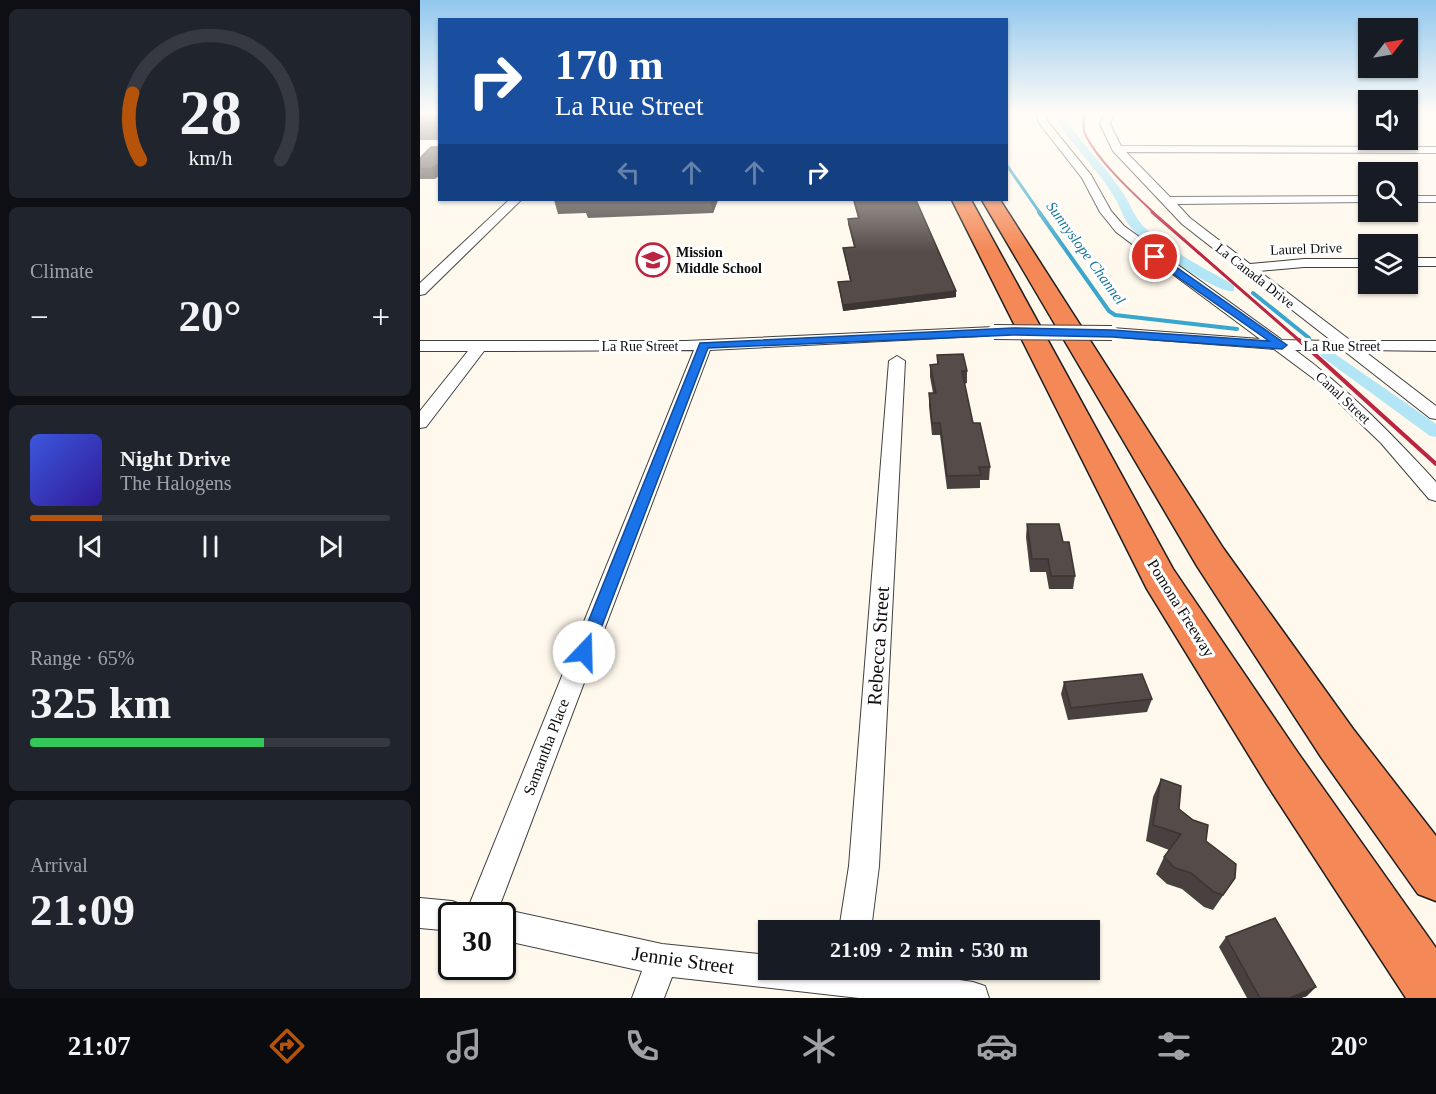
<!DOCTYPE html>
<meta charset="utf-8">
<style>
:root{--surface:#171b24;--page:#20242c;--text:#f1f3f6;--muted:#9ea1a6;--line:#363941;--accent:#b45309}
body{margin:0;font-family:"Times New Roman",serif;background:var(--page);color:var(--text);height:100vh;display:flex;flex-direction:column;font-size:22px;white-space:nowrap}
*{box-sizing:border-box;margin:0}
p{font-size:20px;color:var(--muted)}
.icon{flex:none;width:33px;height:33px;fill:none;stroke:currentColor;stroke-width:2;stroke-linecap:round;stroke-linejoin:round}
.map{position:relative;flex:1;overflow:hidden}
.side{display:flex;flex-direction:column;gap:9px;padding:9px;background:#0d0f14;width:420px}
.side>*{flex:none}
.top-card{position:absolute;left:18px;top:18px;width:570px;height:183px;border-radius:0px;box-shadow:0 2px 4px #0004;background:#1a4fa0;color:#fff;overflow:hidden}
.needle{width:39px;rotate:59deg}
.tools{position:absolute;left:938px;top:18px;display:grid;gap:12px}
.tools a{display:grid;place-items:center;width:60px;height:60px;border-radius:0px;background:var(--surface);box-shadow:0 2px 4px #0004;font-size:30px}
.speed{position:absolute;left:18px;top:902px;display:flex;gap:12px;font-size:30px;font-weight:700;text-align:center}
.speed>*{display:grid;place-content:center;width:78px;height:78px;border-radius:50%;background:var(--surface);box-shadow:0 2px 4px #0004;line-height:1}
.speed .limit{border:3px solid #111;border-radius:9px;background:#fff;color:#111}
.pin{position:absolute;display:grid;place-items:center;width:51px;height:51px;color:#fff;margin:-26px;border:3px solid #fff;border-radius:50%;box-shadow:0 2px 6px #0007}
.me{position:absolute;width:66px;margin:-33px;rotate:21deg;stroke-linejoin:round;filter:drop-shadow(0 0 4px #0008)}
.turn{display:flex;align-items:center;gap:21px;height:126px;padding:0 18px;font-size:27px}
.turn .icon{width:78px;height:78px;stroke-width:2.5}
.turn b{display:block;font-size:42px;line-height:51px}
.lanes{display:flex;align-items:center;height:57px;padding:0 18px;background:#0003;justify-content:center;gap:30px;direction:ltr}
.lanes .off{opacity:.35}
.big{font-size:45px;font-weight:700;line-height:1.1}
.side .card{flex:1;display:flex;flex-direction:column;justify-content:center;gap:9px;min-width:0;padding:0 21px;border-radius:9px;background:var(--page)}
.side .dial{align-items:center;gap:0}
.dial svg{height:156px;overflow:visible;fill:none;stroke:var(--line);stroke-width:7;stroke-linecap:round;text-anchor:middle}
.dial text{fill:var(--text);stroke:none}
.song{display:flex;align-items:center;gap:18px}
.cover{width:72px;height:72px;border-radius:9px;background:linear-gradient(135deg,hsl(230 70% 55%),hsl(250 70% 35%))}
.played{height:6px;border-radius:3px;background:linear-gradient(90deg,var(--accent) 20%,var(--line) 20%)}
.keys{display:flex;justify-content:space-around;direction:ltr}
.heat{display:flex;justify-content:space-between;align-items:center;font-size:33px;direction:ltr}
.charge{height:9px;border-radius:4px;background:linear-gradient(90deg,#34c759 65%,var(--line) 0)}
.trip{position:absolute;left:338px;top:920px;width:342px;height:60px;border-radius:0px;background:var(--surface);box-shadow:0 2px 4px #0004;font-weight:700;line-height:60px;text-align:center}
.menu{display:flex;height:96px;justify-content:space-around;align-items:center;background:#090b0e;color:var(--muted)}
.menu .icon{width:42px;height:42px}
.menu .selected{color:var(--accent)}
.menu b{font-size:27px;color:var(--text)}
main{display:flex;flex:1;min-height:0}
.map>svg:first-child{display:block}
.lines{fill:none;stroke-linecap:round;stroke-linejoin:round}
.stream-far1{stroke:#39a6cd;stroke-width:3}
.stream{stroke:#39a6cd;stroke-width:4}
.canal{fill:#b2e6f6;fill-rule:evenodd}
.street-casing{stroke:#404040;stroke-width:2}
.highway-casing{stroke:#1e1e1e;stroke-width:3}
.street{fill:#fff;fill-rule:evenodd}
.highway{fill:#f48856;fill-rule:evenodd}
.rail-far2{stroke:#bc2541;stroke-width:2}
.rail-far1{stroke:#bc2541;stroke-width:3}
.rail{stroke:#bc2541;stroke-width:4}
.street-bridge-casing{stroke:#404040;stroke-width:16;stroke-linecap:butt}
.street-bridge{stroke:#fff;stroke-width:14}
.wall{fill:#49413f}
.shaded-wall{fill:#3c3533}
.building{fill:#554c49;stroke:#3c3533;stroke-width:1.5}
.route{fill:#1a73e8;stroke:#114b97;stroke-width:1.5}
.labels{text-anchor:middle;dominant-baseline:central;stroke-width:6;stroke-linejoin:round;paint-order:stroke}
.far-street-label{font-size:14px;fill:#0d0d0d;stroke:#fff}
.far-poi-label{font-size:14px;font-weight:bold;fill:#0d0d0d;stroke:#fff;text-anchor:start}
.far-water-label{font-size:15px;font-style:italic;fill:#17769e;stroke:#fff}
.street-label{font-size:16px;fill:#0d0d0d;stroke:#fff}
.near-street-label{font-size:20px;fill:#0d0d0d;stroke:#fff}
</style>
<main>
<section class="side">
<div class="card dial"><svg viewBox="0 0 100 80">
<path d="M14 69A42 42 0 1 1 86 69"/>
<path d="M14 69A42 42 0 0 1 10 35" stroke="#b45309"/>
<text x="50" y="56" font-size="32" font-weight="700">28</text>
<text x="50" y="72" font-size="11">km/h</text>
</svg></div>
<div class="card"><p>Climate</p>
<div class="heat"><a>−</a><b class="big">20°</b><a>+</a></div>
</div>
<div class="card">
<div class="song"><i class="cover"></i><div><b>Night Drive</b><p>The Halogens</p></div></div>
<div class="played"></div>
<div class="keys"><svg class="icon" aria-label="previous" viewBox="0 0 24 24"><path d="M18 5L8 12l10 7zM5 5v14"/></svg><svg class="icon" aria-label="pause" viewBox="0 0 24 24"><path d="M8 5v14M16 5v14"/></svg><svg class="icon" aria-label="next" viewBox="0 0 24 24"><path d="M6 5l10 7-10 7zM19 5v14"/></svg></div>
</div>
<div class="card"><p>Range · 65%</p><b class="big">325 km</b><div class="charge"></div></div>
<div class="card"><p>Arrival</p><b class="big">21:09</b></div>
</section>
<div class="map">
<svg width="1016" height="998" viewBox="0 0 1016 998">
<rect width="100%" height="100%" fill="#fff9ed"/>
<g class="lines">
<path class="stream-far1" d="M 586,164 L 620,213"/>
<g class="stream">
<path d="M 619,212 L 689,311 L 695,315 L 817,329"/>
<path d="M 833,293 L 889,338"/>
</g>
<g class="canal">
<path d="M 634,113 L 642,113 C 659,142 685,165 703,193 C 711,205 714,217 725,228 C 750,251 784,268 814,285 L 814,291 C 798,295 730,246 716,233 C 702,219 702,209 693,195 C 676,166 648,144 634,113 Z"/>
<path d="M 908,349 L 1016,424 L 1016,437 L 1010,436 L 902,357 L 900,354 L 902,351 Z"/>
</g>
<g class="street-casing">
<g id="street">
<path d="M 616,113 L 624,113 L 628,122 L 671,175 L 691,211 L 704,226 L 862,340 L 912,341 L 762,224 L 693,151 L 680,124 L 685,113 L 694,113 L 690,124 L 701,146 L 1016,147 L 1016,153 L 706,152 L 750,197 L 948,196 L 948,202 L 757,204 L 770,218 L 830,264 L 884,259 L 948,259 L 948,267 L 884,267 L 839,271 L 931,341 L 1016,341 L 1016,351 L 943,350 L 1016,406 L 1016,419 L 1010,418 L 923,350 L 875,350 C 927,388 972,434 1016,482 L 1016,501 L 1009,499 L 961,443 L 893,378 L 854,349 L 687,336 L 684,333 L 692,328 L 840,339 L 696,232 L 680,212 L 662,178 L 619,123 Z"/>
<rect x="987" y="196" width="29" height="6"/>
<path d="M 89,200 L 101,200 L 5,294 L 0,295 L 0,283 Z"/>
<rect x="987" y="258" width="29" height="8"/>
<path d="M 574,327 L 579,329 L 582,332 L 579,335 L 290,350 L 78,910 L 82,909 L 242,944 L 348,955 L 348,969 L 464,969 L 553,982 L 565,986 L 569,998 L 439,998 L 252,977 L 244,998 L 212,998 L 222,971 L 82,940 L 82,915 L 32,915 L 32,931 L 0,928 L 0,898 L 32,901 L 43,905 L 46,913 L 274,350 L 64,351 L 6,427 L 0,428 L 0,411 L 48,351 L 0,351 L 0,341 L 266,341 Z"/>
<path d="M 477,356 L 485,361 L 459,866 L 451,930 L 419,930 L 429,866 L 469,361 Z"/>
</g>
</g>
<g class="highway-casing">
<g id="highway">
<path d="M 532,200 L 551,200 L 753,569 L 878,753 L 1016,948 L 1016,998 L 986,998 L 846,783 L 727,589 Z"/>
<path d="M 562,200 L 580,200 L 803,548 L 933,729 L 1016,836 L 1016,901 L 998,894 L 901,757 L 777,566 Z"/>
</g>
</g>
<use href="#street" class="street"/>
<use href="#highway" class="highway"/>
<path class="rail-far2" d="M 665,113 C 664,121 662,128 666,136 C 679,162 712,192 734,213"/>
<path class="rail-far1" d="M 732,212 L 881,342"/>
<path class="rail" d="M 879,340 L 1016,464"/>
<g class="street-bridge-casing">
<path id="street-bridge" d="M 574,332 L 692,333"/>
</g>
<use href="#street-bridge" class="street-bridge"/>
</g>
<g class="wall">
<rect x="0" y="113" width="20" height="27"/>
<path d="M 11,147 L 15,179 L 0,179 L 0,158 Z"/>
<path d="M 134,200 L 298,200 L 293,213 L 168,218 L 166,213 L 138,214 Z"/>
<path d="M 433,200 L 496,200 L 536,291 L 536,297 L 423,311 L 418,282 L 430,281 L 423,248 L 434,247 L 428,224 L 428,219 L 438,218 Z"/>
<path d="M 517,355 L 547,371 L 547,383 L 544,384 L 553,423 L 570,467 L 569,480 L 560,480 L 560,488 L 527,489 L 520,435 L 512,435 L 509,406 L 509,393 L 513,393 L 510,377 L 510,365 L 517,364 Z"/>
<path d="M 607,524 L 643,542 L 655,576 L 653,589 L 629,589 L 626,572 L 610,572 L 606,537 Z"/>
<path d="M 644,682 L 732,699 L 727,712 L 648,720 L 641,694 Z"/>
<path d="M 741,779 L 759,809 L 786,841 L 815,878 L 793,910 L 784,907 L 762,889 L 747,884 L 736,874 L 744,857 L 749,850 L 726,841 L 733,797 Z"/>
<path d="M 806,937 L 887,996 L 881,998 L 827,998 L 799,947 Z"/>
</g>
<g class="shaded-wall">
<path d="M 20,162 L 20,175 L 15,179 L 11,169 Z"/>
<path d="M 290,200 L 298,200 L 293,213 Z"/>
<path d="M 536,291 L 536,297 L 423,311 L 423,305 Z"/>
<path d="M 896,987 L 887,996 L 881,998 L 870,998 Z"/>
</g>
<g class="building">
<rect x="0" y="113" width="20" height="9"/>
<path d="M 11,147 L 20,147 L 20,162 L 11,169 L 0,169 L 0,158 Z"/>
<path d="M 434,200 L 496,200 L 536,291 L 423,305 L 418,282 L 431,281 L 423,248 L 435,247 L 428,219 L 439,218 Z"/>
<path d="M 543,354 L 547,371 L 542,371 L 553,423 L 560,423 L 570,467 L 559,467 L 561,475 L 527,476 L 520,423 L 512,423 L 509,393 L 516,393 L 510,365 L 518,364 L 517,355 Z"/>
<path d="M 607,524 L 639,524 L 643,542 L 649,542 L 655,576 L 631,576 L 628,559 L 612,559 Z"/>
<path d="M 722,674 L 732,699 L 651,708 L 644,682 Z"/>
<path d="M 741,779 L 761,786 L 759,809 L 773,820 L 788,825 L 786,841 L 816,864 L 815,878 L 803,895 L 794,892 L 771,873 L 755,868 L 744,857 L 761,834 L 733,825 Z"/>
<path d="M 855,918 L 896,987 L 870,998 L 840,998 L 806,937 Z"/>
</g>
<linearGradient id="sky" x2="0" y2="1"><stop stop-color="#92c8ee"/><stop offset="0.45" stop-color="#fffcf7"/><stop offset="1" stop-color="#fffcf7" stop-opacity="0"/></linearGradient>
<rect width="1016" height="252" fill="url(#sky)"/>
<path class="route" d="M 732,255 L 739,255 L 867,345 L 862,349 L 692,337 L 593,335 L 288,348 L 172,652 L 170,657 L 158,657 L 156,652 L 280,343 L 593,328 L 692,330 L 849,341 L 732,259 Z"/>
<defs>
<g id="school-ring" transform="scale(1.725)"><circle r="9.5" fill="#fff" stroke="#bc2541" stroke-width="1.5"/><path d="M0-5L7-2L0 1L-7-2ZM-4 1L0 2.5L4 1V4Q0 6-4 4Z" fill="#bc2541"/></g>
</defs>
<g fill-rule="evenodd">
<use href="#school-ring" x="233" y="260"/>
</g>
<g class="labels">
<g class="far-street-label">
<text transform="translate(886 249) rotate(-2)">Laurel Drive</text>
<text transform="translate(835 276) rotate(38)">La Canada Drive</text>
<text x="220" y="346">La Rue Street</text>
<text x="922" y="346">La Rue Street</text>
<text transform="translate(923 398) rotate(43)">Canal Street</text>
</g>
<g class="far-poi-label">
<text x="256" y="252">Mission<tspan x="256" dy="16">Middle School</tspan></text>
</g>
<g class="far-water-label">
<text transform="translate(666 253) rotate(54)">Sunnyslope Channel</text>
</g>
<g class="street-label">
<text transform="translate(761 608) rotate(58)">Pomona Freeway</text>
<text transform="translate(126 747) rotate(-69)">Samantha Place</text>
</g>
<g class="near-street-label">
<text transform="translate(458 646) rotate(-86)">Rebecca Street</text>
<text transform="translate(263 960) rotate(8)">Jennie Street</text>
</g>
</g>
</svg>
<div class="tools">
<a><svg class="needle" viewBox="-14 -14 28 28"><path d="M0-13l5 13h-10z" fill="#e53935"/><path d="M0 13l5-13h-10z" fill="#9ea1a6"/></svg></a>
<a><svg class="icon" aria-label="sound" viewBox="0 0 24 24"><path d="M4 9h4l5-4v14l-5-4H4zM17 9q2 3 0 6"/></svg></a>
<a><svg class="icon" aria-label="search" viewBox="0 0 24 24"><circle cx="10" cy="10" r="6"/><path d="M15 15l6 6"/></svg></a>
<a><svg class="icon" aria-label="layers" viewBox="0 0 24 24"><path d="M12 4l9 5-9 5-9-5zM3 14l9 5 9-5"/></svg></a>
</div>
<div class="speed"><div class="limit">30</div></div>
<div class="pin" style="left:735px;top:257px;background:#d93025"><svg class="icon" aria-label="arrive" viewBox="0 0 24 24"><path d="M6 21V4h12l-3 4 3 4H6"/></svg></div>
<svg class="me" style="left:164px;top:652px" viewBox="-20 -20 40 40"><circle r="19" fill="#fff"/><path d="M0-13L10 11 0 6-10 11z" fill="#1a73e8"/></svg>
<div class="trip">21:09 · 2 min · 530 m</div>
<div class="top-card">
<div class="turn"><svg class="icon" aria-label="right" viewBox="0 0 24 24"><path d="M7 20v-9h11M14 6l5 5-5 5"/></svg><div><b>170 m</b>La Rue Street</div></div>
<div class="lanes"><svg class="icon off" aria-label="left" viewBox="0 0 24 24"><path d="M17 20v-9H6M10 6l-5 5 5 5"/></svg><svg class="icon off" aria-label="ahead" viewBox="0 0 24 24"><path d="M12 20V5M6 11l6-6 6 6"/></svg><svg class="icon off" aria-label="ahead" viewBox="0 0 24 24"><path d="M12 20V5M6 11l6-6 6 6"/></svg><svg class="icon" aria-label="right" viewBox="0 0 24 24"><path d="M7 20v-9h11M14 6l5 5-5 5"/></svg></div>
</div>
</div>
</main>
<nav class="menu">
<b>21:07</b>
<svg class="icon selected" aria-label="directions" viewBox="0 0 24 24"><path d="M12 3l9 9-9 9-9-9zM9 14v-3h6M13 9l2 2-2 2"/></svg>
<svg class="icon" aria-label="music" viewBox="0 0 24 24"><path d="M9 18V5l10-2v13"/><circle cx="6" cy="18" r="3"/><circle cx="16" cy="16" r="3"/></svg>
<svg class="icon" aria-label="phone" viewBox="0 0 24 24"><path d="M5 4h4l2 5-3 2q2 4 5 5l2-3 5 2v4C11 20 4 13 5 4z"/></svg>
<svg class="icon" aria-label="climate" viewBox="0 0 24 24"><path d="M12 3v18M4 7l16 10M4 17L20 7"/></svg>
<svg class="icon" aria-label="car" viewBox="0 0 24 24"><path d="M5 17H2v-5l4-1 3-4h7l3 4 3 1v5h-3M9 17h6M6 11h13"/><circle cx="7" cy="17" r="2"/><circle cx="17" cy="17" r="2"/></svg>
<svg class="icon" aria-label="filters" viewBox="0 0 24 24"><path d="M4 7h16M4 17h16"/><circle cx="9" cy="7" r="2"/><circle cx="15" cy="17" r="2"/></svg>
<b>20°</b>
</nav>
